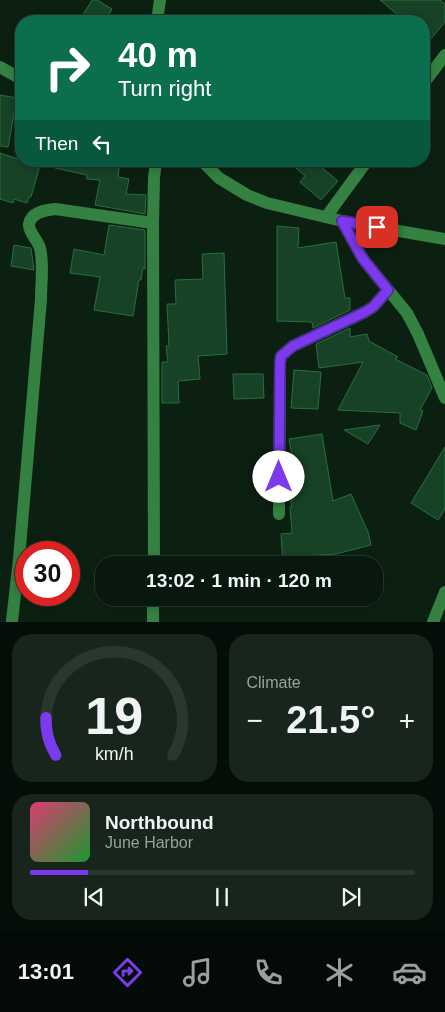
<!DOCTYPE html>
<meta charset="utf-8">
<style>
:root{--surface:#09180e;--page:#17251c;--text:#f1f3f6;--muted:#99a09e;--line:#29372e;--accent:#7c3aed}
body{margin:0;font-family:Arial,sans-serif;background:var(--page);color:var(--text);height:100vh;display:flex;flex-direction:column;font-size:19px;white-space:nowrap}
*{box-sizing:border-box;margin:0}
p{font-size:16px;color:var(--muted)}
.icon{flex:none;width:28px;height:28px;fill:none;stroke:currentColor;stroke-width:2;stroke-linecap:round;stroke-linejoin:round}
.map{position:relative;height:622px;overflow:hidden}
.sheet{display:flex;flex-direction:column;gap:12px;padding:12px;background:#050d08;flex:1}
.sheet>*{flex:none}
.top-card{position:absolute;left:15px;top:15px;width:415px;height:152px;border-radius:20px;box-shadow:0 2px 8px #0003,0 0 0 1px var(--line);background:#0b6e4f;color:#fff;overflow:hidden}
.speed{position:absolute;left:15px;top:541px;display:flex;gap:10px;font-size:25px;font-weight:700;text-align:center}
.speed>*{display:grid;place-content:center;width:65px;height:65px;border-radius:50%;background:var(--surface);box-shadow:0 2px 8px #0003,0 0 0 1px var(--line);line-height:1}
.speed .limit{border:8px solid #d22;background:#fff;color:#111}
.pin{position:absolute;display:grid;place-items:center;width:42px;height:42px;color:#fff;margin:-21px;border-radius:10px;box-shadow:0 2px 8px #0006}
.me{position:absolute;width:55px;margin:-28px;rotate:0deg;stroke-linejoin:round;filter:drop-shadow(0 0 4px #0008)}
.turn{display:flex;align-items:center;gap:18px;height:105px;padding:0 20px;font-size:22px}
.turn .icon{width:65px;height:65px;stroke-width:2.5}
.turn b{display:block;font-size:35px;line-height:42px}
.then{display:flex;align-items:center;height:48px;padding:0 20px;background:#0003;gap:10px;font-size:19px}
.big{font-size:38px;font-weight:700;line-height:1.1}
.sheet .tile{flex:1;display:flex;flex-direction:column;justify-content:center;gap:8px;min-width:0;padding:0 18px;border-radius:20px;background:var(--page)}
.sheet .dial{align-items:center;gap:0}
.dial svg{height:130px;overflow:visible;fill:none;stroke:var(--line);stroke-width:7;stroke-linecap:round;text-anchor:middle}
.dial text{fill:var(--text);stroke:none}
.song{display:flex;align-items:center;gap:15px}
.cover{width:60px;height:60px;border-radius:8px;background:linear-gradient(135deg,hsl(340 70% 55%),hsl(130 70% 35%))}
.played{height:5px;border-radius:2px;background:linear-gradient(90deg,var(--accent) 15%,var(--line) 15%)}
.keys{display:flex;justify-content:space-around;direction:ltr}
.heat{display:flex;justify-content:space-between;align-items:center;font-size:28px;direction:ltr}
.sheet .tiles{flex:1;display:grid;gap:12px;grid-template-columns:1fr 1fr}
.tile:last-child{grid-column:span 2}
.trip{position:absolute;left:95px;top:556px;width:288px;height:50px;border-radius:20px;background:var(--surface);box-shadow:0 2px 8px #0003,0 0 0 1px var(--line);font-weight:700;line-height:50px;text-align:center}
.tabs{display:flex;height:80px;justify-content:space-around;align-items:center;background:#040a06;color:var(--muted)}
.tabs .icon{width:35px;height:35px}
.tabs .selected{color:var(--accent)}
.tabs b{font-size:22px;color:var(--text)}
.map>svg:first-child{display:block}
.building{fill:#174225;stroke:#286f3f}
.lines{fill:none;stroke-linecap:round;stroke-linejoin:round}
.minor{stroke:#348141;stroke-width:12}
.route-casing{stroke:#51269a;stroke-width:12}
.route{stroke:#7c3aed;stroke-width:9}
</style>
<div class="map">
<svg width="445" height="622" viewBox="0 0 445 622">
<rect width="100%" height="100%" fill="#0c2012"/>
<g class="building">
<path d="M 92,0 L 97,0 L 112,9 L 105,21 L 79,21 Z"/>
<path d="M 380,0 L 440,0 L 445,4 L 445,22 L 424,47 L 424,21 L 405,21 Z"/>
<path d="M 0,95 L 17,98 L 8,147 L 0,146 Z"/>
<path d="M 0,153 L 21,160 L 21,161 L 40,165 L 31,197 L 29,197 L 27,203 L 14,199 L 13,203 L 0,199 Z"/>
<path d="M 56,161 L 120,161 L 118,177 L 129,179 L 126,194 L 146,195 L 145,214 L 95,205 L 100,180 L 87,179 L 87,175 L 55,168 Z"/>
<path d="M 288,161 L 314,161 L 338,181 L 321,200 L 300,182 L 305,176 Z"/>
<path d="M 109,225 L 145,230 L 145,269 L 143,268 L 141,280 L 139,280 L 133,316 L 94,310 L 100,277 L 70,273 L 74,249 L 104,255 Z"/>
<path d="M 277,226 L 299,228 L 298,248 L 336,242 L 345,298 L 350,298 L 350,310 L 313,328 L 312,322 L 277,321 Z"/>
<path d="M 14,245 L 31,248 L 34,270 L 11,266 Z"/>
<path d="M 224,253 L 227,354 L 198,356 L 200,379 L 178,381 L 179,403 L 162,403 L 162,362 L 168,362 L 166,346 L 169,346 L 167,304 L 176,304 L 175,280 L 203,279 L 202,254 Z"/>
<path d="M 350,328 L 350,337 L 367,334 L 369,341 L 398,357 L 395,359 L 427,375 L 432,388 L 420,410 L 423,411 L 416,430 L 400,423 L 400,413 L 338,410 L 363,362 L 319,368 L 316,344 Z"/>
<path d="M 294,370 L 321,372 L 318,409 L 291,408 Z"/>
<path d="M 233,374 L 263,374 L 264,398 L 234,399 Z"/>
<path d="M 380,425 L 368,444 L 344,430 Z"/>
<path d="M 322,434 L 333,501 L 351,494 L 368,532 L 371,545 L 336,554 L 303,556 L 303,564 L 283,565 L 281,534 L 292,533 L 290,507 L 292,507 L 287,480 L 287,462 L 293,461 L 289,439 Z"/>
<path d="M 445,447 L 445,509 L 438,520 L 411,503 Z"/>
</g>
<g class="lines">
<g class="minor">
<path d="M 157,21 L 160,0"/>
<path d="M 0,67 L 21,79"/>
<path d="M 424,83 L 445,55"/>
<path d="M 202,161 L 219,178 L 247,195 L 267,203 L 342,221 L 445,239"/>
<path d="M 326,217 L 367,161"/>
<path d="M 342,221 L 363,259 L 407,313 L 418,334 L 445,398"/>
<path d="M 279,514 L 280,363 L 281,356 L 293,346 L 365,312 L 373,307 L 388,290"/>
<path d="M 154,565 L 153,223 L 154,178 L 156,161"/>
<path d="M 12,621 L 19,559 L 41,299 C 41,282 44,265 40,248 C 38,241 28,231 29,224 C 31,212 46,210 55,209 L 153,223"/>
<path d="M 153,622 L 153,598"/>
<path d="M 433,622 L 445,592"/>
</g>
</g>
<g class="lines">
<g class="route-casing">
<path id="route" d="M 279,477 L 280,363 L 281,356 L 293,346 L 365,312 L 373,307 L 388,290 L 363,259 L 342,221 L 377,227"/>
</g>
<use href="#route" class="route"/>
</g>
</svg>
<div class="speed"><div class="limit">30</div></div>
<div class="pin" style="left:377px;top:227px;background:#d93025"><svg class="icon" aria-label="arrive" viewBox="0 0 24 24"><path d="M6 21V4h12l-3 4 3 4H6"/></svg></div>
<svg class="me" style="left:279px;top:477px" viewBox="-20 -20 40 40"><circle r="19" fill="#fff"/><path d="M0-13L10 11 0 6-10 11z" fill="#7c3aed"/></svg>
<div class="trip">13:02 · 1 min · 120 m</div>
<div class="top-card">
<div class="turn"><svg class="icon" aria-label="right" viewBox="0 0 24 24"><path d="M7 20v-9h11M14 6l5 5-5 5"/></svg><div><b>40 m</b>Turn right</div></div>
<div class="then">Then<svg class="icon" aria-label="left" viewBox="0 0 24 24"><path d="M17 20v-9H6M10 6l-5 5 5 5"/></svg></div>
</div>
</div>
<section class="sheet">
<div class="tiles">
<div class="tile dial"><svg viewBox="0 0 100 80">
<path d="M14 69A42 42 0 1 1 86 69"/>
<path d="M14 69A42 42 0 0 1 8 46" stroke="#7c3aed"/>
<text x="50" y="56" font-size="32" font-weight="700">19</text>
<text x="50" y="72" font-size="11">km/h</text>
</svg></div>
<div class="tile"><p>Climate</p>
<div class="heat"><a>−</a><b class="big">21.5°</b><a>+</a></div>
</div>
<div class="tile">
<div class="song"><i class="cover"></i><div><b>Northbound</b><p>June Harbor</p></div></div>
<div class="played"></div>
<div class="keys"><svg class="icon" aria-label="previous" viewBox="0 0 24 24"><path d="M18 5L8 12l10 7zM5 5v14"/></svg><svg class="icon" aria-label="pause" viewBox="0 0 24 24"><path d="M8 5v14M16 5v14"/></svg><svg class="icon" aria-label="next" viewBox="0 0 24 24"><path d="M6 5l10 7-10 7zM19 5v14"/></svg></div>
</div>
</div>
</section>
<nav class="tabs">
<b>13:01</b>
<svg class="icon selected" aria-label="directions" viewBox="0 0 24 24"><path d="M12 3l9 9-9 9-9-9zM9 14v-3h6M13 9l2 2-2 2"/></svg>
<svg class="icon" aria-label="music" viewBox="0 0 24 24"><path d="M9 18V5l10-2v13"/><circle cx="6" cy="18" r="3"/><circle cx="16" cy="16" r="3"/></svg>
<svg class="icon" aria-label="phone" viewBox="0 0 24 24"><path d="M5 4h4l2 5-3 2q2 4 5 5l2-3 5 2v4C11 20 4 13 5 4z"/></svg>
<svg class="icon" aria-label="climate" viewBox="0 0 24 24"><path d="M12 3v18M4 7l16 10M4 17L20 7"/></svg>
<svg class="icon" aria-label="car" viewBox="0 0 24 24"><path d="M5 17H2v-5l4-1 3-4h7l3 4 3 1v5h-3M9 17h6M6 11h13"/><circle cx="7" cy="17" r="2"/><circle cx="17" cy="17" r="2"/></svg>
</nav>
